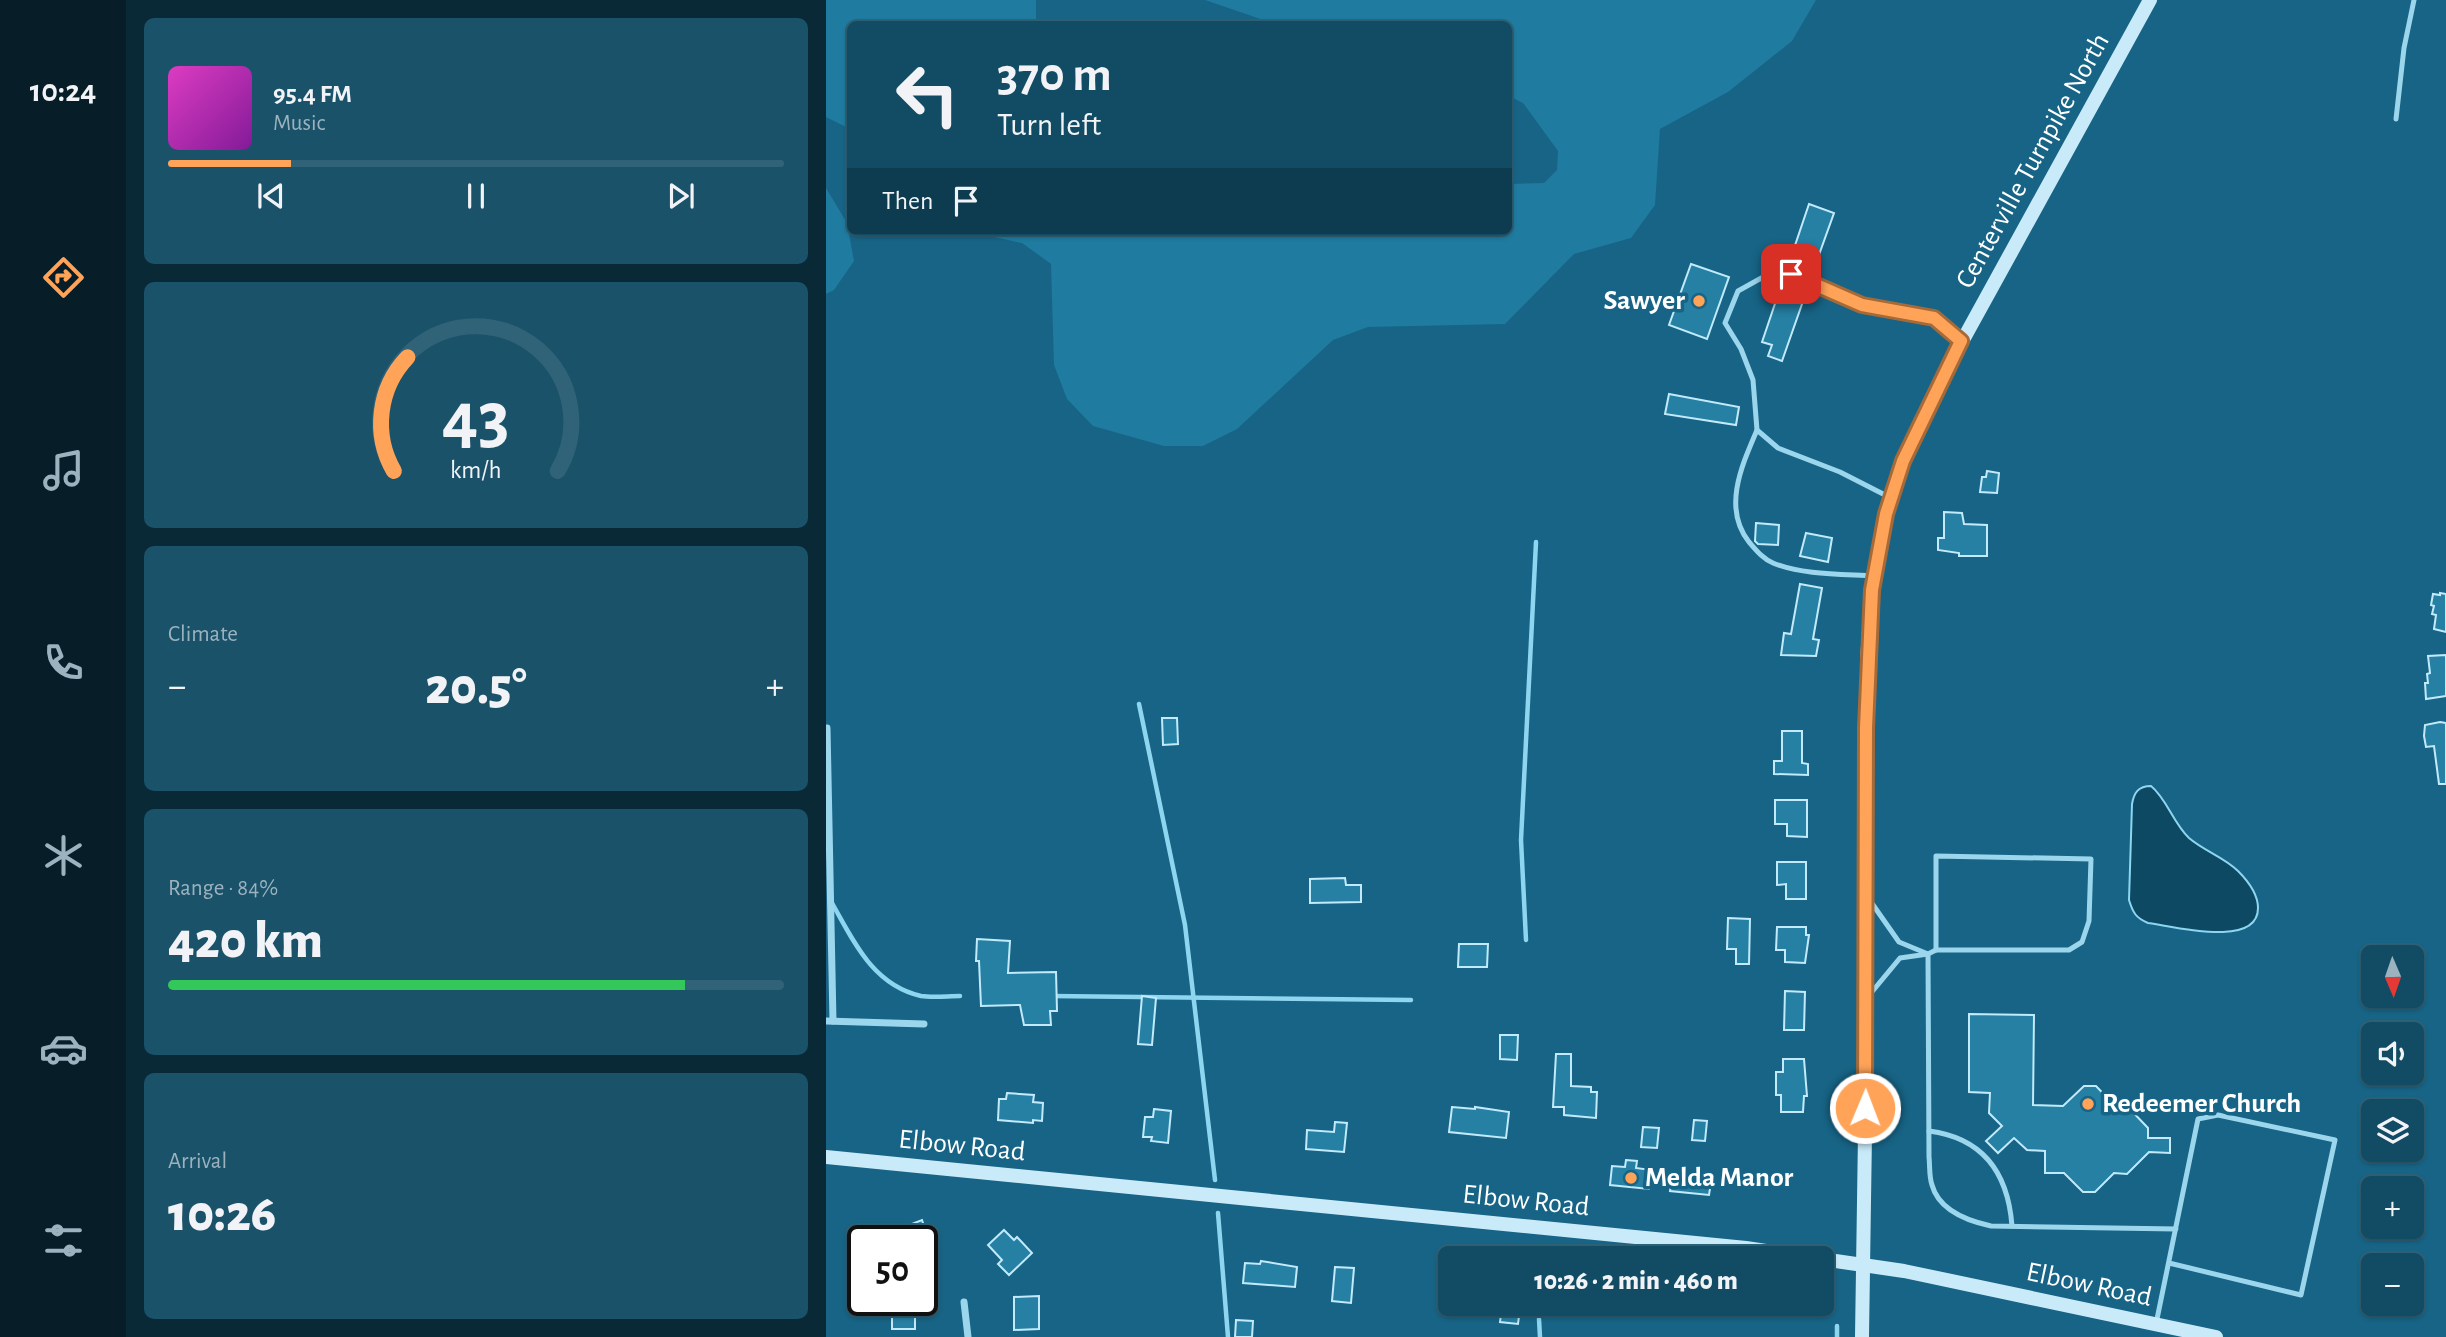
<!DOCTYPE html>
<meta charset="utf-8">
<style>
:root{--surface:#114b64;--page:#1a526a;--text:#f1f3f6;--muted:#9cb3bf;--line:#306378;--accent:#ffa358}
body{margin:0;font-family:"Alegreya Sans",sans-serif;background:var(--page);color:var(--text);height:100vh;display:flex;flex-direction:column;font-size:26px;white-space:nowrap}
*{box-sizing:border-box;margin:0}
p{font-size:23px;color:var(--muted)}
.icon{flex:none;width:38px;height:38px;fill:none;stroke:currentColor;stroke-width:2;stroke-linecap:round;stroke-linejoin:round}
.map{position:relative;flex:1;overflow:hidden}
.sheet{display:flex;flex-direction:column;gap:18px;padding:18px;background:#092937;width:700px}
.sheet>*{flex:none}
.top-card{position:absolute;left:21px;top:21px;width:665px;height:214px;border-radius:10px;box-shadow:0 2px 5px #0004,0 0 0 2px var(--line);background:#114b64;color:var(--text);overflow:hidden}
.needle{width:46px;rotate:178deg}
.controls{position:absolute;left:1535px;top:945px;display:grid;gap:14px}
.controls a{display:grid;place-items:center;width:63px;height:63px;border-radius:10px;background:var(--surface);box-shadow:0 2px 5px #0004,0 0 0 2px var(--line);font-size:35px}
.speed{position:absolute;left:21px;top:1225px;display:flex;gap:14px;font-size:35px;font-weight:700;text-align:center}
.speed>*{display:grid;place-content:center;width:91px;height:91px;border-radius:50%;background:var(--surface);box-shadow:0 2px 5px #0004,0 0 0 2px var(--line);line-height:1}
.speed .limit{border:4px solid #111;border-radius:10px;background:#fff;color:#111}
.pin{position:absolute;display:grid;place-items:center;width:60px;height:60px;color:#fff;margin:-30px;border-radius:14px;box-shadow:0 4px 10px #0006}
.me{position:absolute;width:77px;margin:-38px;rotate:1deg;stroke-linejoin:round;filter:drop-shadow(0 0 5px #0008)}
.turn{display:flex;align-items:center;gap:24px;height:147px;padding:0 35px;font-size:32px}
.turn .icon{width:91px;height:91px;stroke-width:2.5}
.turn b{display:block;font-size:49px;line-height:60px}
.then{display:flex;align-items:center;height:66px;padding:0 35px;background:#0003;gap:14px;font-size:26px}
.big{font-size:52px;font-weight:800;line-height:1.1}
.sheet .tile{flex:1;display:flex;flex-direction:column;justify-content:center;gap:10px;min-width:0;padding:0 24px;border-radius:10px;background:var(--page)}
.sheet .dial{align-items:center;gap:0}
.dial svg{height:182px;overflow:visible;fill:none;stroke:var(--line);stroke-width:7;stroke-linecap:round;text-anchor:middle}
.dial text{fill:var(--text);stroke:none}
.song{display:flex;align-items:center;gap:21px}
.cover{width:84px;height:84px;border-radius:10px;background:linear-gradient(135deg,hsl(310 70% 55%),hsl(290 70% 35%))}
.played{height:7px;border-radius:4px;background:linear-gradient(90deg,var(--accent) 20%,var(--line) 20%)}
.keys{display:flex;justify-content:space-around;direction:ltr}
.heat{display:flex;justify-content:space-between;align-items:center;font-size:38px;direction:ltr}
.charge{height:10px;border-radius:5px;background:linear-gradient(90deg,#34c759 84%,var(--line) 0)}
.trip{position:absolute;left:612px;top:1246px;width:396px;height:70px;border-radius:10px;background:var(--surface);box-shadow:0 2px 5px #0004,0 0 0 2px var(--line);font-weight:800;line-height:70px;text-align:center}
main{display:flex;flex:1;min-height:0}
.tabs{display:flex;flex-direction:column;width:126px;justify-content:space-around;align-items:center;background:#071e28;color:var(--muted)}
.tabs .icon{width:49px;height:49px}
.tabs .on{color:var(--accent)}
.tabs b{font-size:32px;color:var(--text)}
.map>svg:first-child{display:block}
.green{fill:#1f7b9f}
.water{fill:#0e4963;stroke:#8ed6f0;stroke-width:2}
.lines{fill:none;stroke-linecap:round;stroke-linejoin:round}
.stream{stroke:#8ed6f0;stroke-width:4.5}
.building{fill:#2580a4;stroke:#c2eafa;stroke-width:2}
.lane{stroke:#9cd6ed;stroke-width:5}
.street{stroke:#9cd6ed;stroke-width:7}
.secondary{stroke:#c9ebf9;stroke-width:14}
.route-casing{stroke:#a66a39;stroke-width:18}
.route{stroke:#ffa358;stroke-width:12}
.poi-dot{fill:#ffa358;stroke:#176486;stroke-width:2.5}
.labels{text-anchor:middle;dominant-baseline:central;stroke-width:7;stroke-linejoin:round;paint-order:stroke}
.street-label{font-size:28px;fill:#fff;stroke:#176486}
.poi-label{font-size:28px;font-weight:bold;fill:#fff;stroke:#176486;text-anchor:start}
</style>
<main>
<nav class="tabs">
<b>10:24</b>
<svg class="icon on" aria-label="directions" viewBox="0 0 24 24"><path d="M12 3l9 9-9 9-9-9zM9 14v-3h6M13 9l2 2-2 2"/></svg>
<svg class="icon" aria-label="music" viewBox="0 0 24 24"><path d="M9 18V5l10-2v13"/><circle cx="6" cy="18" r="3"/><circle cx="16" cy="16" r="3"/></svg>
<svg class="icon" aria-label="phone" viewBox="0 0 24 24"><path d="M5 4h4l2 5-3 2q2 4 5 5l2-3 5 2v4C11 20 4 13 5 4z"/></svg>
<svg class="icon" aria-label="climate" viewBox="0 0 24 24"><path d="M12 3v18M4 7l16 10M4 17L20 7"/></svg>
<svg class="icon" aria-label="car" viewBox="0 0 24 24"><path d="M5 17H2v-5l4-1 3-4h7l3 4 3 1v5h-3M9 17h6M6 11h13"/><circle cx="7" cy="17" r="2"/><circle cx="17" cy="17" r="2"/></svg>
<svg class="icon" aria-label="filters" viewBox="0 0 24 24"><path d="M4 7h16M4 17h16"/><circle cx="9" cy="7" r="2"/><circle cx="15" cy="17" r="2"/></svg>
</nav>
<section class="sheet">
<div class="tile">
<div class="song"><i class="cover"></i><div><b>95.4 FM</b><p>Music</p></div></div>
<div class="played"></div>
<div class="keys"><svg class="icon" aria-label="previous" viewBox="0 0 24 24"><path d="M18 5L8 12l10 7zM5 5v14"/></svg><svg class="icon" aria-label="pause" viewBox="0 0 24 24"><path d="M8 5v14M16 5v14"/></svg><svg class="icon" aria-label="next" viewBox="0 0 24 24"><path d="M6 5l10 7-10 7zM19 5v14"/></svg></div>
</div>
<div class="tile dial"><svg viewBox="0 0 100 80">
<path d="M14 69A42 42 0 1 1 86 69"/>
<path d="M14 69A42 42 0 0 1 20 19" stroke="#ffa358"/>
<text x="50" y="56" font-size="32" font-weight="700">43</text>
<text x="50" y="72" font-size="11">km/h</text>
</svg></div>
<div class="tile"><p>Climate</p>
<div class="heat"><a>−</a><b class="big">20.5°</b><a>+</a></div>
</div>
<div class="tile"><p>Range · 84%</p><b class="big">420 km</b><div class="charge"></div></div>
<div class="tile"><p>Arrival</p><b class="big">10:26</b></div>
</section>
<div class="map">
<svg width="1620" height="1337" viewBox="0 0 1620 1337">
<rect width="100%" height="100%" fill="#176486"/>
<g class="green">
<path d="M 0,0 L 210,0 L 210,24 L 24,24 L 24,129 L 0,117 Z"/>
<path d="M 379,0 L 990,0 L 966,41 L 902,92 L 834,129 L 829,205 L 805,238 L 748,254 L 679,324 L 542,327 L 507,340 L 411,429 L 377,446 L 338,446 L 267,426 L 241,399 L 228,365 L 225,264 L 196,243 L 141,231 L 682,231 L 683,184 L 718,183 L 731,170 L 732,151 L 697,103 L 683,96 L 682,24 L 449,24 Z"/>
<path d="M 0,188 L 21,223 L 28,261 L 8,290 L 0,294 Z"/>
</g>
<path class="water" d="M 1325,786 C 1341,799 1347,823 1363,838 C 1378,851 1398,857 1412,871 C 1422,881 1432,894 1432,908 C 1432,949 1346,926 1322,923 C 1310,918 1307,913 1303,900 L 1306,804 C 1308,793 1312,786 1325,786 Z"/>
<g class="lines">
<g class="stream">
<path d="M 313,704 L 359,925 L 389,1180"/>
<path d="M 6,903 C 28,942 47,985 95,996 C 107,998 122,996 134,996"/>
<path d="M 700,940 L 695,840 L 710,542"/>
<path d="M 225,996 L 585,1000"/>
<path d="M 392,1213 L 402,1337"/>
<path d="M 713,1319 L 714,1337"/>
<path d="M 1011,1337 L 1011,1326"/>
</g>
</g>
<g class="building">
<path d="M 983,204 L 1008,213 L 985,277 L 961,269 Z"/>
<path d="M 865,264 L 903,277 L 881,339 L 843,325 Z"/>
<path d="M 964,279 L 982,287 L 956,361 L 942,356 L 946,345 L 936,342 L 957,280 Z"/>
<path d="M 843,394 L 913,407 L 910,425 L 839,414 Z"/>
<path d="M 1161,471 L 1173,473 L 1171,493 L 1154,492 L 1156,477 L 1160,477 Z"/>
<path d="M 1118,512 L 1136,513 L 1138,524 L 1161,525 L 1161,556 L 1133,556 L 1133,553 L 1112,550 L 1112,538 L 1118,538 Z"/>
<path d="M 930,523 L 953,525 L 952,545 L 932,544 L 929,541 Z"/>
<path d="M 980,533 L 1006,538 L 1002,562 L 974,556 Z"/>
<path d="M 974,584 L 996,588 L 987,639 L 993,640 L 990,656 L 955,655 L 958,633 L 965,634 Z"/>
<path d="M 1614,593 L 1620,594 L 1620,632 L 1608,629 L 1610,615 L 1606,614 L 1608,606 L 1605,605 L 1607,594 L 1614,595 Z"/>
<path d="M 1620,655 L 1620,696 L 1600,699 L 1599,683 L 1602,683 L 1601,674 L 1604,673 L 1602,656 Z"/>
<path d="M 336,718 L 351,718 L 352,744 L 337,745 Z"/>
<path d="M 1614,722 L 1620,723 L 1620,784 L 1613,784 L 1608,746 L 1600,747 L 1598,736 L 1599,725 Z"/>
<path d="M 956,731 L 976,731 L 976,763 L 982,764 L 982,775 L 948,774 L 948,761 L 956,761 Z"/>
<path d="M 949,800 L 981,800 L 981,837 L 961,836 L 961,824 L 949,824 Z"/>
<path d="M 951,862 L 980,862 L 980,899 L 960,899 L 960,884 L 951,885 Z"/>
<path d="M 519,878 L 520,885 L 535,885 L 535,902 L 484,903 L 484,879 Z"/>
<path d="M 902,918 L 924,919 L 923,964 L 910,964 L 910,949 L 901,949 Z"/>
<path d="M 951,927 L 980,927 L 980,935 L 983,935 L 979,963 L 959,962 L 959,950 L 950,950 Z"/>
<path d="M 151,939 L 184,941 L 182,973 L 230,972 L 231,1011 L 224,1011 L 225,1025 L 198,1025 L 194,1005 L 155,1006 L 153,961 L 150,961 Z"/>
<path d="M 633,944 L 662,944 L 661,967 L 632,967 Z"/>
<path d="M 959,991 L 979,992 L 978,1030 L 958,1030 Z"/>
<path d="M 316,996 L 330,998 L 326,1045 L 312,1044 Z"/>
<path d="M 1143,1014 L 1208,1015 L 1207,1105 L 1237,1106 L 1258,1086 L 1270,1086 L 1289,1106 L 1301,1106 L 1322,1128 L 1322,1138 L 1344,1138 L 1344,1153 L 1323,1152 L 1301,1174 L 1288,1173 L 1269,1192 L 1257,1192 L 1238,1173 L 1219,1173 L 1219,1151 L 1201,1150 L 1188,1138 L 1172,1153 L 1160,1141 L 1176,1126 L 1163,1113 L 1164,1093 L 1143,1092 Z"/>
<path d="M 674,1035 L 692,1035 L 691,1060 L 674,1059 Z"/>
<path d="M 730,1054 L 745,1054 L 745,1086 L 765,1087 L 765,1092 L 771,1092 L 770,1118 L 738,1115 L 738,1107 L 727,1107 Z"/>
<path d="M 957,1059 L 978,1059 L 981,1096 L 978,1096 L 977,1112 L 955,1112 L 955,1095 L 950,1095 L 950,1072 L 957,1072 Z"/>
<path d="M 181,1093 L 208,1095 L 207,1102 L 217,1103 L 216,1121 L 207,1120 L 207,1123 L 172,1120 L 173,1099 L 180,1099 Z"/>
<path d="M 626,1107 L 649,1109 L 649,1107 L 683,1112 L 680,1138 L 623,1132 Z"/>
<path d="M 328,1109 L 345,1111 L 342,1143 L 325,1141 L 326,1137 L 317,1137 L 319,1117 L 327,1117 Z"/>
<path d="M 868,1120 L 881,1121 L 879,1141 L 866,1140 Z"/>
<path d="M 509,1122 L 521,1123 L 518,1152 L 480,1149 L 481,1130 L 508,1132 Z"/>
<path d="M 817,1127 L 833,1128 L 831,1148 L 815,1147 Z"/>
<path d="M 800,1160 L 811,1161 L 810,1168 L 825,1170 L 823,1189 L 784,1185 L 786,1166 L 799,1167 Z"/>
<path d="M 847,1172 L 886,1176 L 883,1195 L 844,1191 Z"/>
<path d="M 96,1220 L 103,1241 L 88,1241 L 83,1225 Z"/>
<path d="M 178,1230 L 188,1240 L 191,1237 L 206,1253 L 183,1275 L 172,1264 L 176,1260 L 162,1245 Z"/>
<path d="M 435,1261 L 471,1267 L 469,1287 L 417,1283 L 419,1263 L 434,1264 Z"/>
<path d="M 509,1267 L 528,1268 L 525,1303 L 506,1301 Z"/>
<path d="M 616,1268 L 625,1269 L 625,1302 L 614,1302 Z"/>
<path d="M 213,1296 L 213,1329 L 188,1330 L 188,1297 Z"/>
<path d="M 66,1300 L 85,1300 L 85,1305 L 89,1305 L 89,1329 L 66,1329 Z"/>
<path d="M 676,1306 L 694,1308 L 692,1324 L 674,1322 Z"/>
<path d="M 410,1320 L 427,1321 L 426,1337 L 409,1337 Z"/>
</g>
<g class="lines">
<g class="lane">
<path d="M 1570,119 L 1578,48 L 1588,0"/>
<path d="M 931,430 C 916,465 896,508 923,542 C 930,550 937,559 947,563 C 977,575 1016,574 1048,576"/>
<path d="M 1063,497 L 1014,472 L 952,448 L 931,430 L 927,380 L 915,349 L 899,323 L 912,291 L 939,276 L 965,274 L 1036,305 L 1108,318 L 1134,340"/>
<path d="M 1110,856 L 1265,859 L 1263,921 L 1256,942 L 1243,950 L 1110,950 Z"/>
<path d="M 1110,950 L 1102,954 L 1103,1157 C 1104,1166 1103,1177 1106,1185 C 1113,1211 1142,1221 1165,1226 L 1350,1229"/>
<path d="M 1045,993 L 1074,958 L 1102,954 L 1073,942 L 1045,902"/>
<path d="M 1103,1131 C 1157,1138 1182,1173 1186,1226"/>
<path d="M 1330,1324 L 1372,1119 L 1392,1115 L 1509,1140 L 1475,1295 L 1343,1263"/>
</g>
<g class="street">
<path d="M 1,728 L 7,1021"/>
<path d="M 0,1021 L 98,1024"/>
<path d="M 138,1302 L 142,1337"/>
</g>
<g class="secondary">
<path d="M 0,1157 L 920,1248 L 1078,1271 L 1390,1337"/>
<path d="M 1036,1337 L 1041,999 L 1041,660 L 1046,590 L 1061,514 L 1077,461 L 1116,378 L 1324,0"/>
</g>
</g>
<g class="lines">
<g class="route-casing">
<path id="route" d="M 965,274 L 1036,305 L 1108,318 L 1135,341 L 1077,461 L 1060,514 L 1046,590 L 1040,728 L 1039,1108"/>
</g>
<use href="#route" class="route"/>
</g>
<g class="poi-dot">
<circle cx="873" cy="301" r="7"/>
<circle cx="1262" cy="1104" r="7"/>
<circle cx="805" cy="1178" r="7"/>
</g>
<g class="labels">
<g class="street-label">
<text transform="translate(1207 161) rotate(-61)">Centerville Turnpike North</text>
<text transform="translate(136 1146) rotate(6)">Elbow Road</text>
<text transform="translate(700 1201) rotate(6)">Elbow Road</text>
<text transform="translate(1263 1285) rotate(12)">Elbow Road</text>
</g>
<g class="poi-label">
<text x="859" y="301" text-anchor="end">Sawyer</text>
<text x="1276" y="1104">Redeemer Church</text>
<text x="819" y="1178">Melda Manor</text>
</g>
</g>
</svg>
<div class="controls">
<a><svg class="needle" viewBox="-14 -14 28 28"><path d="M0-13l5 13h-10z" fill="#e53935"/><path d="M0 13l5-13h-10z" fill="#9cb3bf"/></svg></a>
<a><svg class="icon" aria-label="sound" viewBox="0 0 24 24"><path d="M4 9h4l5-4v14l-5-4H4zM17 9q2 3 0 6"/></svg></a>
<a><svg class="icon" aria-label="layers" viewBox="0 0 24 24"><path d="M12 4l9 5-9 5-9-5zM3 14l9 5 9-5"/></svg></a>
<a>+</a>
<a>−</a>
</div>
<div class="speed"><div class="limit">50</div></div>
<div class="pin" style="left:965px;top:274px;background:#d93025"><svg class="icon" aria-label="arrive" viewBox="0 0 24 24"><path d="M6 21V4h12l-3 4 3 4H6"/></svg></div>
<svg class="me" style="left:1039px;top:1108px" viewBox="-20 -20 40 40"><circle r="17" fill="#ffa358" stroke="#fff" stroke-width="3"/><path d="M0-11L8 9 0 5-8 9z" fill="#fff"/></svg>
<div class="trip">10:26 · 2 min · 460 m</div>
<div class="top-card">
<div class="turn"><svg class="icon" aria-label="left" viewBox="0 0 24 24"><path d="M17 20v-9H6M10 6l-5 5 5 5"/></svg><div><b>370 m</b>Turn left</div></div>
<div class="then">Then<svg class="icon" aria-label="arrive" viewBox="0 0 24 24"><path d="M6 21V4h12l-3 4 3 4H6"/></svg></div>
</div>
</div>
</main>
